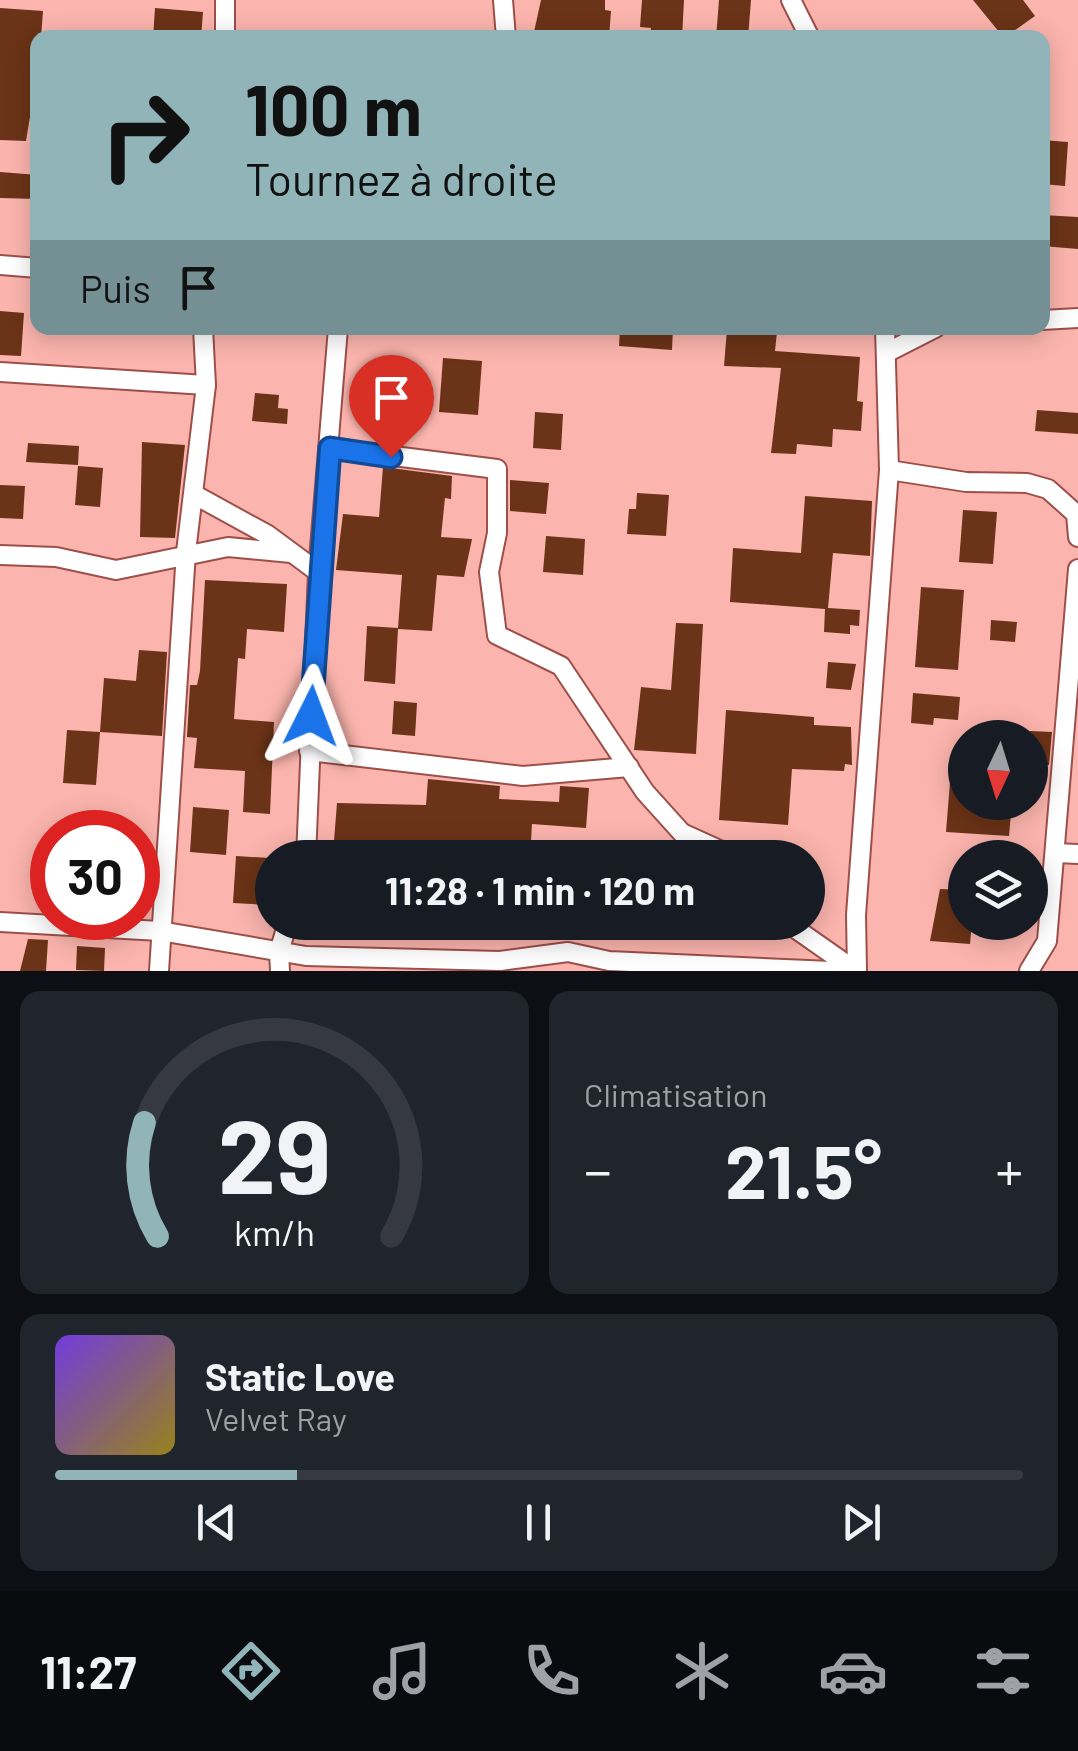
<!DOCTYPE html>
<html lang="fr">
<meta charset="utf-8">
<style>
:root{--surface:#171b24;--page:#20242c;--text:#f1f3f6;--muted:#9ea1a6;--line:#363941;--accent:#91b4b9}
body{margin:0;font-family:Barlow,sans-serif;background:var(--page);color:var(--text);height:100vh;display:flex;flex-direction:column;font-size:38px;white-space:nowrap}
*{box-sizing:border-box;margin:0}
p{font-size:32px;color:var(--muted)}
.icon{flex:none;width:55px;height:55px;fill:none;stroke:currentColor;stroke-width:2;stroke-linecap:round;stroke-linejoin:round}
.map{position:relative;height:971px;overflow:hidden}
.details{display:flex;flex-direction:column;gap:20px;padding:20px;background:#0d0f14;flex:1}
.details>*{flex:none}
.top-card{position:absolute;left:30px;top:30px;width:1020px;height:305px;border-radius:20px;box-shadow:0 5px 25px #0003;background:#91b4b9;color:#111;overflow:hidden}
.needle{width:65px;rotate:184deg}
.buttons{position:absolute;left:948px;top:720px;display:grid;gap:20px}
.buttons a{display:grid;place-items:center;width:100px;height:100px;border-radius:50%;background:var(--surface);box-shadow:0 5px 25px #0003;font-size:50px}
.speed{position:absolute;left:30px;top:810px;display:flex;gap:20px;font-size:50px;font-weight:700;text-align:center}
.speed>*{display:grid;place-content:center;width:130px;height:130px;border-radius:50%;background:var(--surface);box-shadow:0 5px 25px #0003;line-height:1}
.speed .limit{border:15px solid #d22;background:#fff;color:#111}
.pin{position:absolute;display:grid;place-items:center;width:85px;height:85px;color:#fff;margin:-102px -42px;border-radius:50% 50% 50% 0;rotate:-45deg;box-shadow:0 0 10px #0007}
.pin .icon{rotate:45deg}
.me{position:absolute;width:110px;margin:-55px;rotate:3deg;stroke-linejoin:round;filter:drop-shadow(0 0 8px #0008)}
.turn{display:flex;align-items:center;gap:35px;height:210px;padding:0 50px;font-size:45px}
.turn .icon{width:130px;height:130px;stroke-width:2.5}
.turn b{display:block;font-size:70px;line-height:85px}
.then{display:flex;align-items:center;height:95px;padding:0 50px;background:#0003;gap:20px;font-size:38px}
.big{font-size:75px;font-weight:700;line-height:1.1}
.details .card{flex:1;display:flex;flex-direction:column;justify-content:center;gap:15px;min-width:0;padding:0 35px;border-radius:20px;background:var(--page)}
.details .dial{align-items:center;gap:0}
.dial svg{height:260px;overflow:visible;fill:none;stroke:var(--line);stroke-width:7;stroke-linecap:round;text-anchor:middle}
.dial text{fill:var(--text);stroke:none}
.song{display:flex;align-items:center;gap:30px}
.cover{width:120px;height:120px;border-radius:15px;background:linear-gradient(135deg,hsl(260 70% 55%),hsl(50 70% 35%))}
.played{height:10px;border-radius:5px;background:linear-gradient(90deg,var(--accent) 25%,var(--line) 25%)}
.keys{display:flex;justify-content:space-around;direction:ltr}
.heat{display:flex;justify-content:space-between;align-items:center;font-size:55px;direction:ltr}
.details .tiles{flex:1;display:grid;gap:20px;grid-template-columns:1fr 1fr}
.card:last-child{grid-column:span 2}
.trip{position:absolute;left:255px;top:840px;width:570px;height:100px;border-radius:50px;background:var(--surface);box-shadow:0 5px 25px #0003;font-weight:700;line-height:100px;text-align:center}
.tabs{display:flex;height:160px;justify-content:space-around;align-items:center;background:#090b0e;color:var(--muted)}
.tabs .icon{width:70px;height:70px}
.tabs .current{color:var(--accent)}
.tabs b{font-size:45px;color:var(--text)}
.map>svg:first-child{display:block}
.building{fill:#6b3317}
.lines{fill:none;stroke-linecap:round;stroke-linejoin:round}
.minor-casing{stroke:#9d4f4a;stroke-width:22}
.minor{stroke:#fff;stroke-width:18}
.route-casing{stroke:#114b97;stroke-width:25}
.route{stroke:#1a73e8;stroke-width:18}
</style>
<div class="map">
<svg width="1078" height="971" viewBox="0 0 1078 971">
<rect width="100%" height="100%" fill="#fcb5ae"/>
<g class="building">
<path d="M 541,0 L 605,0 L 605,10 L 611,11 L 609,38 L 543,38 L 544,32 L 534,32 Z"/>
<path d="M 642,0 L 684,0 L 682,38 L 650,38 L 651,28 L 640,27 Z"/>
<path d="M 719,0 L 751,0 L 748,38 L 716,38 Z"/>
<path d="M 973,0 L 1023,0 L 1035,16 L 1004,38 Z"/>
<path d="M 0,8 L 43,11 L 41,38 L 38,38 L 37,105 L 32,105 L 26,141 L 0,140 Z"/>
<path d="M 155,8 L 203,12 L 201,38 L 153,38 Z"/>
<path d="M 1042,140 L 1068,142 L 1065,186 L 1042,184 Z"/>
<path d="M 0,172 L 38,175 L 38,199 L 0,198 Z"/>
<path d="M 1042,215 L 1078,217 L 1078,249 L 1042,246 Z"/>
<path d="M 0,311 L 24,313 L 21,356 L 0,355 Z"/>
<path d="M 620,328 L 673,328 L 672,350 L 619,346 Z"/>
<path d="M 727,329 L 777,332 L 775,351 L 860,357 L 857,401 L 863,402 L 861,431 L 833,429 L 832,447 L 797,444 L 796,454 L 771,453 L 781,368 L 724,366 Z"/>
<path d="M 443,358 L 482,361 L 478,415 L 439,412 Z"/>
<path d="M 255,393 L 279,395 L 278,408 L 288,409 L 287,424 L 252,421 Z"/>
<path d="M 1037,410 L 1078,413 L 1078,434 L 1035,431 Z"/>
<path d="M 535,412 L 563,414 L 561,450 L 533,448 Z"/>
<path d="M 142,442 L 185,445 L 175,538 L 140,537 Z"/>
<path d="M 28,443 L 79,446 L 78,465 L 26,462 Z"/>
<path d="M 78,466 L 103,468 L 100,507 L 75,505 Z"/>
<path d="M 383,467 L 452,476 L 451,499 L 445,498 L 441,537 L 472,539 L 464,577 L 437,575 L 432,631 L 398,629 L 395,684 L 364,681 L 367,626 L 398,628 L 402,575 L 336,570 L 343,514 L 379,517 Z"/>
<path d="M 510,480 L 549,483 L 546,514 L 510,511 Z"/>
<path d="M 0,485 L 25,486 L 23,519 L 0,518 Z"/>
<path d="M 637,493 L 669,495 L 666,536 L 627,534 L 629,509 L 636,509 Z"/>
<path d="M 805,496 L 872,501 L 870,556 L 833,553 L 828,608 L 860,610 L 859,626 L 850,625 L 850,634 L 824,632 L 825,609 L 730,602 L 733,548 L 801,553 Z"/>
<path d="M 963,510 L 997,512 L 993,564 L 959,562 Z"/>
<path d="M 546,536 L 585,539 L 583,575 L 543,572 Z"/>
<path d="M 205,580 L 287,584 L 284,632 L 247,629 L 245,659 L 238,658 L 234,719 L 274,722 L 270,814 L 243,812 L 245,771 L 194,768 L 197,738 L 187,737 L 190,685 L 197,685 L 200,671 Z"/>
<path d="M 921,587 L 964,590 L 958,670 L 915,667 Z"/>
<path d="M 991,620 L 1017,622 L 1015,642 L 990,640 Z"/>
<path d="M 676,623 L 703,624 L 696,754 L 634,750 L 641,687 L 671,690 Z"/>
<path d="M 139,650 L 167,652 L 162,736 L 100,732 L 104,678 L 136,681 Z"/>
<path d="M 828,662 L 856,664 L 851,690 L 826,688 Z"/>
<path d="M 913,693 L 960,697 L 958,720 L 934,718 L 933,725 L 911,723 Z"/>
<path d="M 394,701 L 417,703 L 415,736 L 392,734 Z"/>
<path d="M 726,710 L 814,717 L 814,725 L 851,727 L 852,765 L 845,764 L 844,771 L 792,769 L 788,825 L 719,820 Z"/>
<path d="M 67,730 L 100,732 L 96,785 L 63,783 Z"/>
<path d="M 1030,731 L 1052,732 L 1049,765 L 1030,764 Z"/>
<path d="M 428,779 L 500,786 L 499,799 L 559,802 L 560,786 L 589,788 L 586,828 L 532,824 L 530,858 L 477,858 L 478,849 L 370,840 L 358,840 L 356,858 L 319,858 L 319,840 L 334,841 L 337,803 L 426,805 Z"/>
<path d="M 950,782 L 965,783 L 965,802 L 1012,802 L 1009,836 L 946,832 Z"/>
<path d="M 193,807 L 229,810 L 226,855 L 190,852 Z"/>
<path d="M 236,856 L 270,858 L 267,905 L 233,903 Z"/>
<path d="M 940,889 L 965,890 L 965,922 L 972,922 L 970,944 L 930,941 Z"/>
<path d="M 28,939 L 48,940 L 46,971 L 20,971 Z"/>
<path d="M 77,946 L 105,948 L 104,971 L 76,970 Z"/>
</g>
<g class="lines">
<g class="minor-casing">
<g id="minor">
<path d="M 503,0 L 506,38"/>
<path d="M 791,0 L 810,38"/>
<path d="M 225,38 L 225,0"/>
<path d="M 0,265 L 38,268"/>
<path d="M 1042,320 L 1078,318"/>
<path d="M 886,353 L 935,328"/>
<path d="M 0,372 L 206,385"/>
<path d="M 330,448 L 497,469 L 497,533 L 489,572 L 497,635 L 561,666 L 645,792 L 682,833 L 737,858"/>
<path d="M 889,470 L 966,482 L 1027,483 L 1048,489 L 1076,514 L 1078,537"/>
<path d="M 195,495 L 268,535 L 318,572"/>
<path d="M 0,555 L 56,557 L 116,570 L 228,547 L 291,553"/>
<path d="M 309,751 L 523,776 L 629,767"/>
<path d="M 1056,853 L 1078,854"/>
<path d="M 306,858 L 318,572 L 338,328"/>
<path d="M 0,922 L 160,931 L 306,956 L 500,961 L 568,952 L 609,961 L 831,971"/>
<path d="M 786,922 L 856,971"/>
<path d="M 159,971 L 186,552 L 206,385 L 203,328"/>
<path d="M 280,971 L 279,952 L 288,922"/>
<path d="M 857,971 L 856,915 L 889,470 L 885,328"/>
<path d="M 1029,971 L 1047,941 L 1078,569"/>
</g>
</g>
<use href="#minor" class="minor"/>
</g>
<g class="lines">
<g class="route-casing">
<path id="route" d="M 311,716 L 330,448 L 391,457"/>
</g>
<use href="#route" class="route"/>
</g>
</svg>
<div class="buttons">
<a><svg class="needle" viewBox="-14 -14 28 28"><path d="M0-13l5 13h-10z" fill="#e53935"/><path d="M0 13l5-13h-10z" fill="#9ea1a6"/></svg></a>
<a><svg class="icon" aria-label="layers" viewBox="0 0 24 24"><path d="M12 4l9 5-9 5-9-5zM3 14l9 5 9-5"/></svg></a>
</div>
<div class="speed"><div class="limit">30</div></div>
<div class="pin" style="left:391px;top:457px;background:#d93025"><svg class="icon" aria-label="arrive" viewBox="0 0 24 24"><path d="M6 21V4h12l-3 4 3 4H6"/></svg></div>
<svg class="me" style="left:311px;top:716px" viewBox="-20 -20 40 40"><path d="M0-17L14 15 0 8-14 15z" fill="#1a73e8" stroke="#fff" stroke-width="4"/></svg>
<div class="trip">11:28 · 1 min · 120 m</div>
<div class="top-card">
<div class="turn"><svg class="icon" aria-label="right" viewBox="0 0 24 24"><path d="M7 20v-9h11M14 6l5 5-5 5"/></svg><div><b>100 m</b>Tournez à droite</div></div>
<div class="then">Puis<svg class="icon" aria-label="arrive" viewBox="0 0 24 24"><path d="M6 21V4h12l-3 4 3 4H6"/></svg></div>
</div>
</div>
<section class="details">
<div class="tiles">
<div class="card dial"><svg viewBox="0 0 100 80">
<path d="M14 69A42 42 0 1 1 86 69"/>
<path d="M14 69A42 42 0 0 1 10 34" stroke="#91b4b9"/>
<text x="50" y="56" font-size="32" font-weight="700">29</text>
<text x="50" y="72" font-size="11">km/h</text>
</svg></div>
<div class="card"><p>Climatisation</p>
<div class="heat"><a>−</a><b class="big">21.5°</b><a>+</a></div>
</div>
<div class="card">
<div class="song"><i class="cover"></i><div><b>Static Love</b><p>Velvet Ray</p></div></div>
<div class="played"></div>
<div class="keys"><svg class="icon" aria-label="previous" viewBox="0 0 24 24"><path d="M18 5L8 12l10 7zM5 5v14"/></svg><svg class="icon" aria-label="pause" viewBox="0 0 24 24"><path d="M8 5v14M16 5v14"/></svg><svg class="icon" aria-label="next" viewBox="0 0 24 24"><path d="M6 5l10 7-10 7zM19 5v14"/></svg></div>
</div>
</div>
</section>
<nav class="tabs">
<b>11:27</b>
<svg class="icon current" aria-label="directions" viewBox="0 0 24 24"><path d="M12 3l9 9-9 9-9-9zM9 14v-3h6M13 9l2 2-2 2"/></svg>
<svg class="icon" aria-label="music" viewBox="0 0 24 24"><path d="M9 18V5l10-2v13"/><circle cx="6" cy="18" r="3"/><circle cx="16" cy="16" r="3"/></svg>
<svg class="icon" aria-label="phone" viewBox="0 0 24 24"><path d="M5 4h4l2 5-3 2q2 4 5 5l2-3 5 2v4C11 20 4 13 5 4z"/></svg>
<svg class="icon" aria-label="climate" viewBox="0 0 24 24"><path d="M12 3v18M4 7l16 10M4 17L20 7"/></svg>
<svg class="icon" aria-label="car" viewBox="0 0 24 24"><path d="M5 17H2v-5l4-1 3-4h7l3 4 3 1v5h-3M9 17h6M6 11h13"/><circle cx="7" cy="17" r="2"/><circle cx="17" cy="17" r="2"/></svg>
<svg class="icon" aria-label="filters" viewBox="0 0 24 24"><path d="M4 7h16M4 17h16"/><circle cx="9" cy="7" r="2"/><circle cx="15" cy="17" r="2"/></svg>
</nav>
